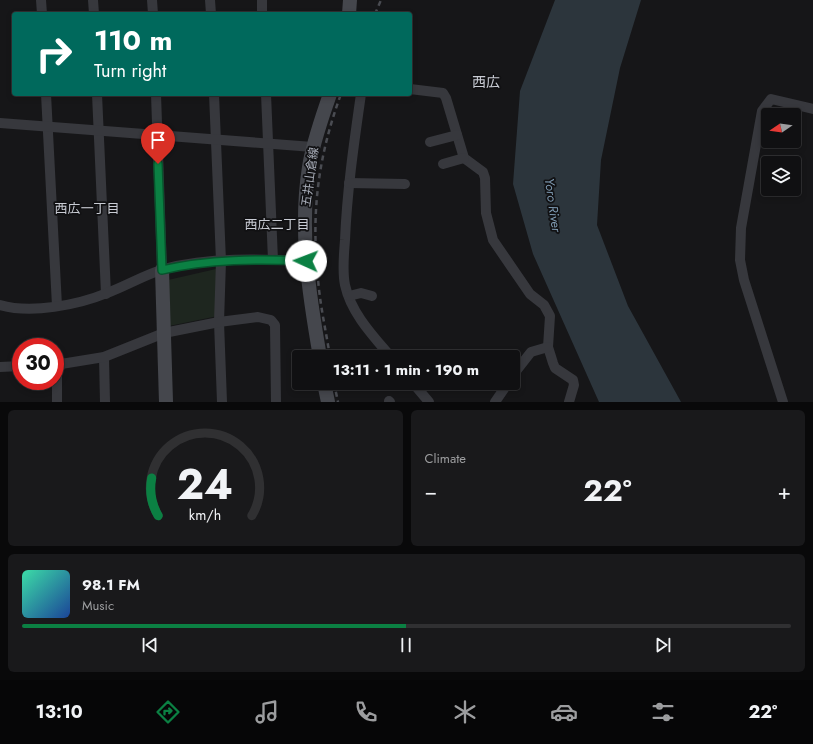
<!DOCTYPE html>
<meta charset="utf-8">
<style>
:root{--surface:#101012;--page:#19191b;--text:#f1f3f6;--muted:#9c9d9f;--line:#303032;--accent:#0b8043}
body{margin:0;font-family:Jost,"Noto Sans JP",sans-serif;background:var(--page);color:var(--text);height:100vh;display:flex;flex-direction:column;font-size:15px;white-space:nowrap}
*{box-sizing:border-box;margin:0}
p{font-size:13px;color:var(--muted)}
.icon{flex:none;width:22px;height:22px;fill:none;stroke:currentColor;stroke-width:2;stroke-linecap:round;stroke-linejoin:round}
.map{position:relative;height:402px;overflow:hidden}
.details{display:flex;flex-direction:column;gap:8px;padding:8px;background:#09090a;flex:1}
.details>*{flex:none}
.top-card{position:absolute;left:12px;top:12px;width:400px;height:84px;border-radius:4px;box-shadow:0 2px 6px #0003,0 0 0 1px var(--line);background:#00695c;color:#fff;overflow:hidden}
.needle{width:26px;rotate:257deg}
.tools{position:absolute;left:761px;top:108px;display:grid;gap:8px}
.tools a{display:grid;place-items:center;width:40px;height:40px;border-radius:4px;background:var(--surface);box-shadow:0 2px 6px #0003,0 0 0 1px var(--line);font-size:20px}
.speed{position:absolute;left:12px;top:338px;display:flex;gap:8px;font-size:20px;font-weight:700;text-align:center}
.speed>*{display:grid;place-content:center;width:52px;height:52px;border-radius:50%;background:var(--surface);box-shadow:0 2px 6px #0003,0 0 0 1px var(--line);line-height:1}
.speed .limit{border:6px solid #d22;background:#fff;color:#111}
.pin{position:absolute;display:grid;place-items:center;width:34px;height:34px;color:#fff;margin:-41px -17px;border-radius:50% 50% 50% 0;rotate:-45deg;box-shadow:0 0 4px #0007}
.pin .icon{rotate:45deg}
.me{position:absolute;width:44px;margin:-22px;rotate:272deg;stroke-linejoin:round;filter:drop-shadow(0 0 3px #0008)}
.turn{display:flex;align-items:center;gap:14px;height:84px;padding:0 16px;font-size:18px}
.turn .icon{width:52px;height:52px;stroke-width:2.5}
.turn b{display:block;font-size:28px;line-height:34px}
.big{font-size:30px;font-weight:700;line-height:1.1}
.details .card{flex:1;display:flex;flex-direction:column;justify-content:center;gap:6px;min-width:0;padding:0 14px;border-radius:6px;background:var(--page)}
.details .dial{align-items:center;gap:0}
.dial svg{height:104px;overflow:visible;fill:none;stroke:var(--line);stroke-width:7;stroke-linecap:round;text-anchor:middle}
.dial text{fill:var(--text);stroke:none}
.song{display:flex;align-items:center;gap:12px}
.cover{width:48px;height:48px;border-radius:6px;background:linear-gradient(135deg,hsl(160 70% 55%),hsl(220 70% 35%))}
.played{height:4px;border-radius:2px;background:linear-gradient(90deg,var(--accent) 50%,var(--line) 50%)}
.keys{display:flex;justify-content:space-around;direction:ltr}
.heat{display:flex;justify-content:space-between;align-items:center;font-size:22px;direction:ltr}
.details .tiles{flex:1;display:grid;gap:8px;grid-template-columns:1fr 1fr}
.card:last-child{grid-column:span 2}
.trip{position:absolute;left:292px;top:350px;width:228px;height:40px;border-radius:4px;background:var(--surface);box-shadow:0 2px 6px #0003,0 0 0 1px var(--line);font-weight:700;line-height:40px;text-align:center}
.tab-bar{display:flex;height:64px;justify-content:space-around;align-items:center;background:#060607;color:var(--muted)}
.tab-bar .icon{width:28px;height:28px}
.tab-bar .on{color:var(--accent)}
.tab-bar b{font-size:18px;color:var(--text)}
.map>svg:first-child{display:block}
.green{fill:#1e261f}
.water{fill:#2c353c}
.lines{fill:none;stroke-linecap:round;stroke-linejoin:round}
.street{stroke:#37383d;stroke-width:10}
.secondary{stroke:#45474d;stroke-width:14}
.rail{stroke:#4a4c52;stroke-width:2.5;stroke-dasharray:5 4;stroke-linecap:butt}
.route-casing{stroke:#07532c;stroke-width:10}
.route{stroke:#0b8043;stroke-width:7}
.labels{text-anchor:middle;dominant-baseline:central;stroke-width:3.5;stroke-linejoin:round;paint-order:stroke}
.street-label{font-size:12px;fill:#a8adb8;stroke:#111113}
.water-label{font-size:13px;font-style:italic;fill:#7f9bb3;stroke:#111113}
.neighbourhood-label{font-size:13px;fill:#c9ccd4;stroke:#111113}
.quarter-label{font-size:14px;fill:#c9ccd4;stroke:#111113}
</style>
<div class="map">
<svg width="813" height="402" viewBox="0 0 813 402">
<rect width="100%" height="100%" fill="#161618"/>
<path class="green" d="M 216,269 L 218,316 L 169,326 L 168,280 Z"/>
<path class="water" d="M 555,0 L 641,0 L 620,68 L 601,160 L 597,225 L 628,306 L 681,402 L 599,402 L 533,254 L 513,184 L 520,91 Z"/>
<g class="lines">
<g class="street">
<path d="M 41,0 L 42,14"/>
<path d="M 93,0 L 94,14"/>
<path d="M 152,0 L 153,14"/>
<path d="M 210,0 L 211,14"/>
<path d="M 262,0 L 262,14"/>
<path d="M 410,89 L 443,93 L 446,98 L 464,158 L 483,172 L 485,178 L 486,213 L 493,240 L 530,294 L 544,305 L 550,316 L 548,347 L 553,363 L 555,368 L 573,380 L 574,385 L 569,402"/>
<path d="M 46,94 L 57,306"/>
<path d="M 97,94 L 106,294"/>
<path d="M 156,94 L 162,270"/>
<path d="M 214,94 L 221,261 L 219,322 L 222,402"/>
<path d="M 266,94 L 273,260"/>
<path d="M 361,94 C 354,143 347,191 345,240 C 344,254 342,271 345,285 C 351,313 373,336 391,357"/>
<path d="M 0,123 L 313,147"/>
<path d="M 430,142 L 457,135"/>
<path d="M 443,164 L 464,158"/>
<path d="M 349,183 L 405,184"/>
<path d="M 349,296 L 361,293 L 372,296"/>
<path d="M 0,305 C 31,314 78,305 107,293 C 126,286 144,275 164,269 C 209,257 260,259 306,261"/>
<path d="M 104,357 L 105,402"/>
<path d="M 55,365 L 104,357 L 164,333 L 219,322 L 258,317 L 271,320 L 275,325 L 276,402"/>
<path d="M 0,367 L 21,366"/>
<path d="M 513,375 L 531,352 L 548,347"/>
<path d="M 413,383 L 429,402"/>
<path d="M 389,401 L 390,402"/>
<path d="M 57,402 L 57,365"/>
<path d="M 495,402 L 508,383"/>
<path d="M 783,402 L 744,280 L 740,260 L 741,228 L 762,111 L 771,99 L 813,109"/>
</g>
<g class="secondary">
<path d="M 349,14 L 350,0"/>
<path d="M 162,270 L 166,402"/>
<path d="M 320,357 C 309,294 299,231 309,167 C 313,142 322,118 330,94"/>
<path d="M 324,383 L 328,402"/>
</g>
<g class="rail">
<path d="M 375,14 L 381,0"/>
<path d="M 330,357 C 326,331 320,305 318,279 C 311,212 318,157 341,94"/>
<path d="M 334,383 L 338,402"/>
</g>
</g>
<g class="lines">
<g class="route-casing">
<path id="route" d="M 158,164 L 162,270 C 209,259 258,259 306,261"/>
</g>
<use href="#route" class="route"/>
</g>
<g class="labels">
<g class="street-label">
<text transform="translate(310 177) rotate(-82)">五井山倉線</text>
</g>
<g class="water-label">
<text transform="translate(553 205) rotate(82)">Yoro River</text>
</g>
<g class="neighbourhood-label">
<text x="87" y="208">西広一丁目</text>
<text x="277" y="224">西広二丁目</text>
</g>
<g class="quarter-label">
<text x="486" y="82">西広</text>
</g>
</g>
</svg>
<div class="tools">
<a><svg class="needle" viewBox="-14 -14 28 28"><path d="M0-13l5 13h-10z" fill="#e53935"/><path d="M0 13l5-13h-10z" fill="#9c9d9f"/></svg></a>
<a><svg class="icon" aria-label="layers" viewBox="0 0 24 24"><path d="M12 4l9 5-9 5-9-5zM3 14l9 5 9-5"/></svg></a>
</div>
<div class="speed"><div class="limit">30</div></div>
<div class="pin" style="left:158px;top:164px;background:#d93025"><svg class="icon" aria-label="arrive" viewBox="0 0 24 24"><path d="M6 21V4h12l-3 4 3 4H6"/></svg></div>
<svg class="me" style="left:306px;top:261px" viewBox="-20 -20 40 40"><circle r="19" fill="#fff"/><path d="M0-13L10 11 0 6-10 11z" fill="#0b8043"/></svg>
<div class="trip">13:11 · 1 min · 190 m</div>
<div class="top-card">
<div class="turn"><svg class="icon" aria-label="right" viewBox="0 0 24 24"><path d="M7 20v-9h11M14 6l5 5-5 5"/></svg><div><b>110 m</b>Turn right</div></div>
</div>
</div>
<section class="details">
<div class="tiles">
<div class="card dial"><svg viewBox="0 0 100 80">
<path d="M14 69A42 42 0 1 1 86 69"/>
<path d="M14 69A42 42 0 0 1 9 40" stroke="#0b8043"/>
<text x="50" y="56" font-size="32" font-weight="700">24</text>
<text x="50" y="72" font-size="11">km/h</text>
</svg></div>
<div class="card"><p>Climate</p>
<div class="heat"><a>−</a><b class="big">22°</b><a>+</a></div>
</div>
<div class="card">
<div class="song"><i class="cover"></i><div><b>98.1 FM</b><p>Music</p></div></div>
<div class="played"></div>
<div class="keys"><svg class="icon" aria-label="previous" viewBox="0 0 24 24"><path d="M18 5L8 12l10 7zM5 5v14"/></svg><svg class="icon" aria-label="pause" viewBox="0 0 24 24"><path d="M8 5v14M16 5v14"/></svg><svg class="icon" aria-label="next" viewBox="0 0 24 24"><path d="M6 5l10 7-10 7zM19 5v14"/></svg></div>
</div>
</div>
</section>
<nav class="tab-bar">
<b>13:10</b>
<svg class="icon on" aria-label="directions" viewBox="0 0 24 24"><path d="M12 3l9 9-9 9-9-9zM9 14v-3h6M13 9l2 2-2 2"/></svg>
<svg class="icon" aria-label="music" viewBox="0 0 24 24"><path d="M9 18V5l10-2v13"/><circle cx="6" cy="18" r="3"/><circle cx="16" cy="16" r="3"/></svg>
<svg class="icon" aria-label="phone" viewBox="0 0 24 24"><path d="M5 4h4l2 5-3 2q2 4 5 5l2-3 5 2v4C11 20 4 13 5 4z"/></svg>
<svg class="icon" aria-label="climate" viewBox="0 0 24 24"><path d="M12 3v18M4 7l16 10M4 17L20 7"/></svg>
<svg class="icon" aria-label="car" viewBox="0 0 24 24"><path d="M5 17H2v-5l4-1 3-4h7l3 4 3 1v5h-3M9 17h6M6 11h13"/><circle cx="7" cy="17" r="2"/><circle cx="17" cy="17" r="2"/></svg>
<svg class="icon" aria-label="filters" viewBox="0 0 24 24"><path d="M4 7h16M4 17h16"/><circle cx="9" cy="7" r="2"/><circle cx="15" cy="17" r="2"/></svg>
<b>22°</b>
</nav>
